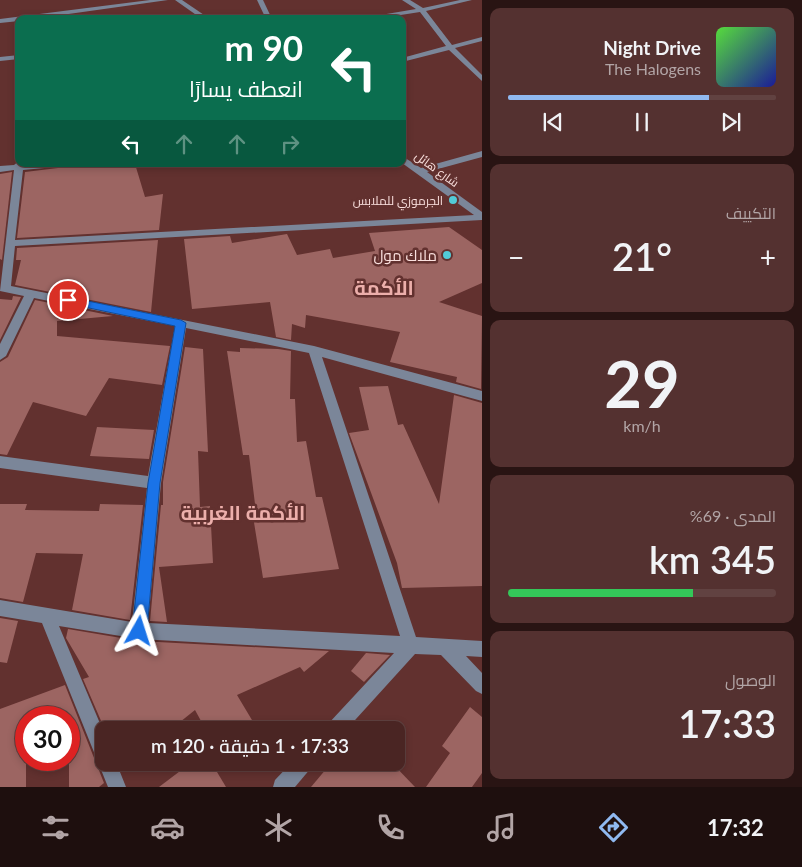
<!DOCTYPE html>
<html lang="ar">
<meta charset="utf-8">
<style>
:root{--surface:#4a2523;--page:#543130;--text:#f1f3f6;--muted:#b2a5a6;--line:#614241;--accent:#90b9f0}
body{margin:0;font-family:Lato,Cairo,sans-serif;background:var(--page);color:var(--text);direction:rtl;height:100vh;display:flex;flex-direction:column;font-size:19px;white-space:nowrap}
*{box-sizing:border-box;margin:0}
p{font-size:16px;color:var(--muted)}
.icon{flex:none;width:28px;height:28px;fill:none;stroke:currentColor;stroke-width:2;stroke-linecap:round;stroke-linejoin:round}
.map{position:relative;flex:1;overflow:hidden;direction:ltr}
.sheet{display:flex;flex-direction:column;gap:8px;padding:8px;background:#291413;width:320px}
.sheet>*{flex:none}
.hud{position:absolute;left:15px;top:15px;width:391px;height:152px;border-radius:10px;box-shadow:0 2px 8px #0003,0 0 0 1px var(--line);direction:rtl;background:#0b6e4f;color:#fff;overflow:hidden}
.speed{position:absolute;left:15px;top:706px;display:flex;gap:10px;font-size:25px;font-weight:700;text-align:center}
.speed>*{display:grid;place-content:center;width:65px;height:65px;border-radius:50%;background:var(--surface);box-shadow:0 2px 8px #0003,0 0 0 1px var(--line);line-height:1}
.speed .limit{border:8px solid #d22;background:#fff;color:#111}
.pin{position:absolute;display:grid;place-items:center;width:42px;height:42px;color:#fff;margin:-21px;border:2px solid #fff;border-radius:50%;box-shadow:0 1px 5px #0007}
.me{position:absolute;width:55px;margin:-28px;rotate:6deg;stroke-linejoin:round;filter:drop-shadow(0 0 4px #0008)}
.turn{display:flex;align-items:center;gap:18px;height:105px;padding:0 20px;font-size:22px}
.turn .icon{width:65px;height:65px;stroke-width:2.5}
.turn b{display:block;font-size:35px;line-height:42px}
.lanes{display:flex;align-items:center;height:48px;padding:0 20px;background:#0003;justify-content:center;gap:25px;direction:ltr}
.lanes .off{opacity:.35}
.big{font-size:38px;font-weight:600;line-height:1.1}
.sheet .widget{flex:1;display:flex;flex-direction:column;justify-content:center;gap:8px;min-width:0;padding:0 18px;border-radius:10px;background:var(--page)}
.sheet .dial{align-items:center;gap:0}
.dial b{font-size:65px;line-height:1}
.song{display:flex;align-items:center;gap:15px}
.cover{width:60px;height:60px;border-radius:8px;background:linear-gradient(135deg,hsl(110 70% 55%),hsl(240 70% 35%))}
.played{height:5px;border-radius:2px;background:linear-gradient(90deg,var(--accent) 75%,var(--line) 75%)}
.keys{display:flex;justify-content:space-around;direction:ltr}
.heat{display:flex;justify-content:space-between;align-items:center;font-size:28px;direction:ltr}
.charge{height:8px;border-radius:4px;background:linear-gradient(90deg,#34c759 69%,var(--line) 0)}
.trip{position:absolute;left:95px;top:721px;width:310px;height:50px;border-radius:10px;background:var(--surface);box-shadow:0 2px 8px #0003,0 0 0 1px var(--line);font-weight:600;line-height:50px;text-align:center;direction:rtl}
.dock{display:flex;height:80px;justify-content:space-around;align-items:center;background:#1e0f0e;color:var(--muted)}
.dock .icon{width:35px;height:35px}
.dock .active{color:var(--accent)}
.dock b{font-size:22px;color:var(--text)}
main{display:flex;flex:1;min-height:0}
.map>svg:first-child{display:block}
.building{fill:#9c6562}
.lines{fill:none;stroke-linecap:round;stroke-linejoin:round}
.minor{fill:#7b8699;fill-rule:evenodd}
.route{fill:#1a73e8;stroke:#114b97}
.poi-dot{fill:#52cbd7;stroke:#62312f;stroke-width:2}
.labels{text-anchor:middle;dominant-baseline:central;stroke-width:5;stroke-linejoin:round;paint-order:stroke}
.far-street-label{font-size:12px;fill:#fbe1df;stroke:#62312f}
.far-poi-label{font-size:12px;fill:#fbe1df;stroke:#62312f;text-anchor:end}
.poi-label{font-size:15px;fill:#fbe1df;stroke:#62312f;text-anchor:end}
.district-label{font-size:20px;font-weight:bold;fill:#ecafab;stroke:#62312f}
</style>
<main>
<section class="sheet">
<div class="widget">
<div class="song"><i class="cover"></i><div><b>Night Drive</b><p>The Halogens</p></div></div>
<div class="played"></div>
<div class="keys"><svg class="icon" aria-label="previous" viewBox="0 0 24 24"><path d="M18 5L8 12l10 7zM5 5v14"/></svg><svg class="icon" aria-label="pause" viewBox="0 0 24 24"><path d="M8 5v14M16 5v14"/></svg><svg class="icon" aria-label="next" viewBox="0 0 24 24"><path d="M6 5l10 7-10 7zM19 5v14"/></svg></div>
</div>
<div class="widget"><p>التكييف</p>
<div class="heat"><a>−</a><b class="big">21°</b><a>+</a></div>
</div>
<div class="widget dial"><b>29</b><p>km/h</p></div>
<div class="widget"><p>المدى · 69%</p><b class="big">345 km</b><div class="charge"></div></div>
<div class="widget"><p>الوصول</p><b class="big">17:33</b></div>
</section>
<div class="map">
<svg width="482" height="787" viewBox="0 0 482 787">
<rect width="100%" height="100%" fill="#62312f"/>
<g class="building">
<path d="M 91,164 L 135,164 L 145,197 L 163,194 L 159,230 L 17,238 L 25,172 Z"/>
<path d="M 12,172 L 2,260 L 0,259 L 0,174 Z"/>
<path d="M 449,227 L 482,250 L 482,283 L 439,302 L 482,316 L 481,389 L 456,382 L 457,377 L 390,362 L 400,332 L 306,315 L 305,328 L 292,324 L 291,340 L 276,337 L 270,302 L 192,309 L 184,239 L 230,236 L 232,243 L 287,234 L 297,255 L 330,249 L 333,258 L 375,251 L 369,233 Z"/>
<path d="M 158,240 L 151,312 L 15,285 L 21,260 L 16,260 L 17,248 Z"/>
<path d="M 13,296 L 21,297 L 0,340 L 0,299 L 12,300 Z"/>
<path d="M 35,300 L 113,316 L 57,321 L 57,336 L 170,346 L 162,385 L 109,378 L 86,416 L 33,402 L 7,455 L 0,454 L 0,362 L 8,357 Z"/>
<path d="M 185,347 L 203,349 L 208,452 L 198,451 L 200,507 L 210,506 L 213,563 L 159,567 L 167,622 L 150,621 L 161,505 L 163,505 L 163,482 Z"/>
<path d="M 240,348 L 278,349 L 291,351 L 290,399 L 295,399 L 297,442 L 306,441 L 316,497 L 322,497 L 339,569 L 263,578 L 251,504 L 255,504 L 249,455 L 243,455 L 227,351 L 240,352 Z"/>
<path d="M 388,386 L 398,425 L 403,424 L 439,504 L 454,395 L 482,403 L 482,586 L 402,588 L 397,563 L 349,433 L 369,430 L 359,387 Z"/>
<path d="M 97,427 L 154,430 L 149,459 L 90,456 Z"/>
<path d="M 0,504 L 27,504 L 25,510 L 99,511 L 100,504 L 143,505 L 130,620 L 72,610 L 83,554 L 36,553 L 23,602 L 0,598 Z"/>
<path d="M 0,618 L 18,621 L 7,663 L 0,662 Z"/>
<path d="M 68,629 L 139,641 L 329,651 L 304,672 L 300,667 L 237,695 L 258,730 L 206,730 L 195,710 L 170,730 L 105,730 L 83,679 L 89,677 L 66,638 Z"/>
<path d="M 366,653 L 390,655 L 364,682 L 351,671 Z"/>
<path d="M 65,685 L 104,783 L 99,787 L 69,787 L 69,718 L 26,718 L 26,787 L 0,787 L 0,709 Z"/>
<path d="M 470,707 L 482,717 L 482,773 L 472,787 L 426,787 L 450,753 L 442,746 Z"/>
<path d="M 192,762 L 211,762 L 226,787 L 159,787 Z"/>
<path d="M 332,762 L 391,762 L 415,787 L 311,787 Z"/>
</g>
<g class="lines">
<g class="minor">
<path d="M 150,0 L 168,0 L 33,19 L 19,19 L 19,21 L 0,23 L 0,19 Z"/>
<path d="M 175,0 L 182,0 L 210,19 L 202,19 Z"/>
<path d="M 257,0 L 263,0 L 272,19 L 266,19 Z"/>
<path d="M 402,0 L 410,0 L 423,8 L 460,0 L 472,0 L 426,11 L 452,45 L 482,37 L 482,41 L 455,48 L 482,75 L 482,81 L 449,50 L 402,62 L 402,58 L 446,46 L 420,12 L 375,19 L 357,19 L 416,9 Z"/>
<path d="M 19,55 L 19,59 L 0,61 L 0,57 Z"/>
<path d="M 482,151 L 482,157 L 427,172 L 482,212 L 482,220 L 15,246 L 11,286 L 314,346 L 482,391 L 482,401 L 322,357 L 416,637 L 482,641 L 482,657 L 466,656 L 482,673 L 482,694 L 476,691 L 441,655 L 415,654 L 346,730 L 325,730 L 328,724 L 394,653 L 139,639 L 59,626 L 104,733 L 104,762 L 116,762 L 126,787 L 108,787 L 42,623 L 0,616 L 0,600 L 132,622 L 147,488 L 0,468 L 0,456 L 148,476 L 175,326 L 34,298 L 6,356 L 0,360 L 0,344 L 24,296 L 0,291 L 14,170 L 0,172 L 0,166 L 14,165 L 19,161 L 19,164 L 59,164 L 55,167 L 23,170 L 15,240 L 474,215 L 402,163 L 402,156 L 421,168 ZM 186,328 L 309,353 L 400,636 L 148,623 L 161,483 Z"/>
<path d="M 292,762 L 314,762 L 311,768 L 295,787 L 273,787 L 275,780 Z"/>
</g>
</g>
<path class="route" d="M 68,297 L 181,320 L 186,323 L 160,483 L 147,631 L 144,636 L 139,638 L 134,636 L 132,631 L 148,483 L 175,326 L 65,303 L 63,300 Z"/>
<g class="poi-dot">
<circle cx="453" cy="200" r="5"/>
<circle cx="447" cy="255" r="5"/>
</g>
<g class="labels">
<g class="far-street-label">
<text transform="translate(437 169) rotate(36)">شارع هائل</text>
</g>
<g class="far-poi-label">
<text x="443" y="200">الجرموزي للملابس</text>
</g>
<g class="poi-label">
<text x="437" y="255">ملاك مول</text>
</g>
<g class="district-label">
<text x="384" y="287">الأكمة</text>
<text x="243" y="512">الأكمة الغربية</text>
</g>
</g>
</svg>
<div class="speed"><div class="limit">30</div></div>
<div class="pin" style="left:68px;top:300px;background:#d93025"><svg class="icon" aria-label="arrive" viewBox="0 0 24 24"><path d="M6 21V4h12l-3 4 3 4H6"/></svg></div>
<svg class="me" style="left:139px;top:631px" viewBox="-20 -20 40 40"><path d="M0-17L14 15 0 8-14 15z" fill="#1a73e8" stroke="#fff" stroke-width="4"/></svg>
<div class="trip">17:33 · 1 دقيقة · 120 m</div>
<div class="hud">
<div class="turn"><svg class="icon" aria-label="left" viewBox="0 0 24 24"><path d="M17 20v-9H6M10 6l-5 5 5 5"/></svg><div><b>90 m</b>انعطف يسارًا</div></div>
<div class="lanes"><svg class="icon" aria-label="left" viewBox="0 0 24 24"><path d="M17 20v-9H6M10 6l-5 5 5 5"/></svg><svg class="icon off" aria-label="ahead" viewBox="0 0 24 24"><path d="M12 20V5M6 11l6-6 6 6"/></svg><svg class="icon off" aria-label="ahead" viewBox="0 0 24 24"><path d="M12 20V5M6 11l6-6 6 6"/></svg><svg class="icon off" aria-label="right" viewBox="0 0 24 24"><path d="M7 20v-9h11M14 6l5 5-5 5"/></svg></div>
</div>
</div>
</main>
<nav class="dock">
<b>17:32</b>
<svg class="icon active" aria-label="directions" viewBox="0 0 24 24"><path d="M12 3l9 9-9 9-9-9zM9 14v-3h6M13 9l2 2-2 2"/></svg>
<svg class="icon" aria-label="music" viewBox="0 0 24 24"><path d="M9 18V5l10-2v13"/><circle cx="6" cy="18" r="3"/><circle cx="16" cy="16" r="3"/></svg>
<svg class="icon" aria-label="phone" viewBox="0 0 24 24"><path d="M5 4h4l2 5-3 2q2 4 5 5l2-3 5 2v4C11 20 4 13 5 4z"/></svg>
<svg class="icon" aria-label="climate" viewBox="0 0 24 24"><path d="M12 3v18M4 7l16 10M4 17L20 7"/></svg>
<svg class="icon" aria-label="car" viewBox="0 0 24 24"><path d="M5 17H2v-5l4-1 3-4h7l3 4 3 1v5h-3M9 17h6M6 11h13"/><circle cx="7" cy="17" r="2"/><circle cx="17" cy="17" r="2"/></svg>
<svg class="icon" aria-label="filters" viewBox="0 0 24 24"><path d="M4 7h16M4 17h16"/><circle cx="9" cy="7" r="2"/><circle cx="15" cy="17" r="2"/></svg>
</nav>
